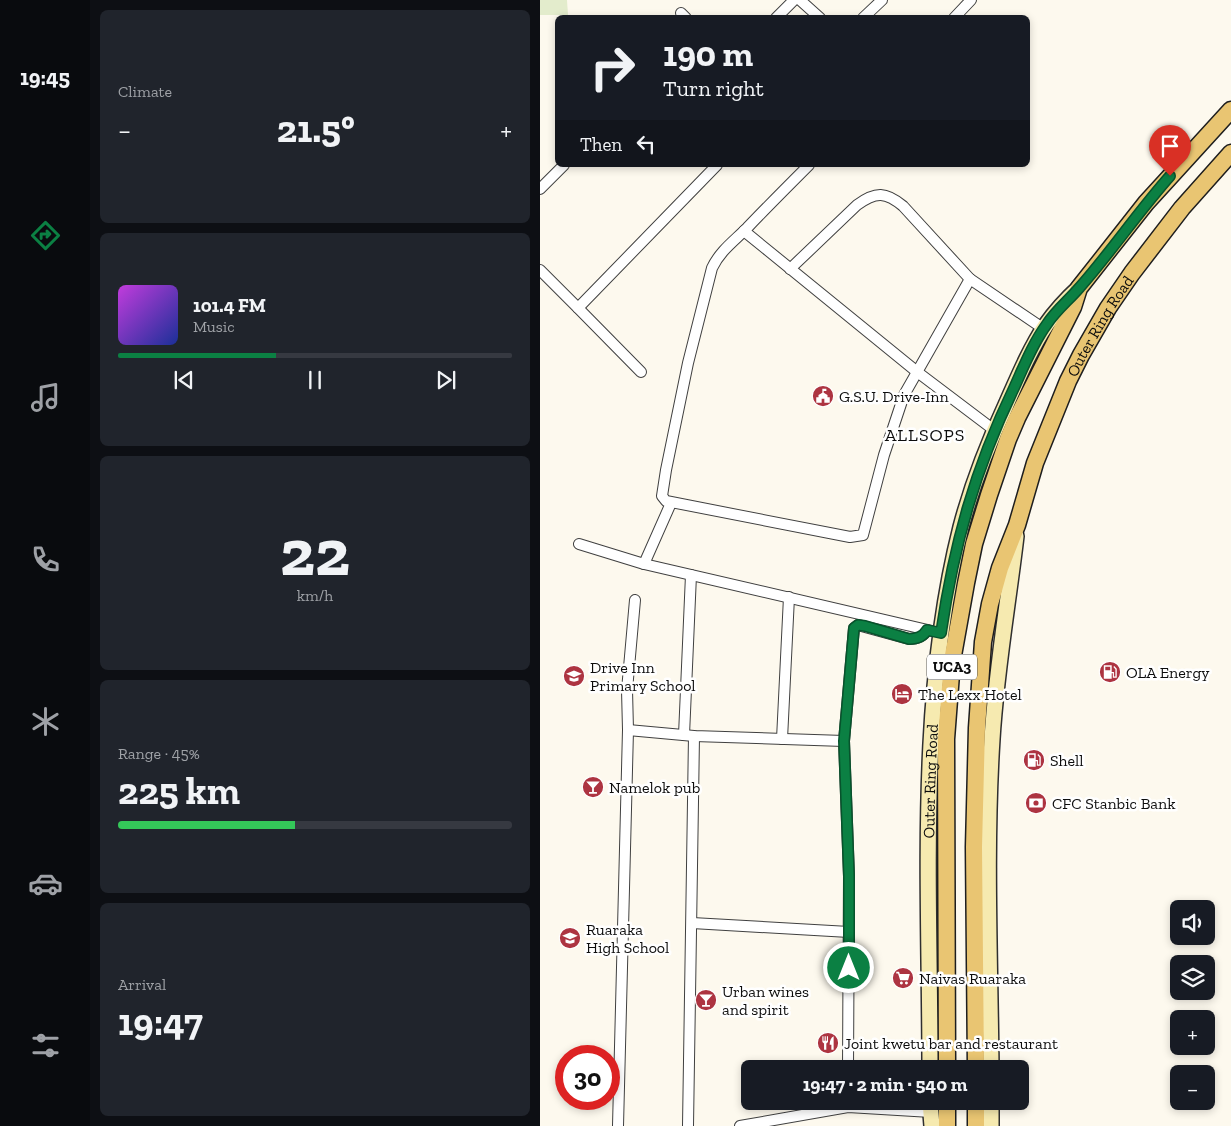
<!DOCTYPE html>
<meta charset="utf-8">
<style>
:root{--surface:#171b24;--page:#20242c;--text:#f1f3f6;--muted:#9ea1a6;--line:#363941;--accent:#0b8043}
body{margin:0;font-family:"Zilla Slab",serif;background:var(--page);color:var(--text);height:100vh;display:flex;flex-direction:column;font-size:19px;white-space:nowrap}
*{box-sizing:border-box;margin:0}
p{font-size:16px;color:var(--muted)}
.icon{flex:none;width:28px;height:28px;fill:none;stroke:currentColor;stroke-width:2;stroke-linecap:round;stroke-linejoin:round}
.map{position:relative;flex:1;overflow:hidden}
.drawer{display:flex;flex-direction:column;gap:10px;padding:10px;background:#0d0f14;width:450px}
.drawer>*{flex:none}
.guide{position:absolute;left:15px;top:15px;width:475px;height:152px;border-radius:8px;box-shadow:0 2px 8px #0003;background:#171b24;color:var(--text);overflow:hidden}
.controls{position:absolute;left:630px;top:900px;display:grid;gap:10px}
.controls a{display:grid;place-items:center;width:45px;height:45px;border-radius:8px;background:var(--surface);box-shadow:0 2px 8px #0003;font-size:25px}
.speed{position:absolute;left:15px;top:1045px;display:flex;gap:10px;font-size:25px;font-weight:700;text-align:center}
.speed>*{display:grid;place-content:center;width:65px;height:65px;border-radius:50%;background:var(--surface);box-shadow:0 2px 8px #0003;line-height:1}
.speed .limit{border:8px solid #d22;background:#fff;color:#111}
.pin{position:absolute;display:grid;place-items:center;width:42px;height:42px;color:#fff;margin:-51px -21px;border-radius:50% 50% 50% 0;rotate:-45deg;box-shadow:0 0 5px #0007}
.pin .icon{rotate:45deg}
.me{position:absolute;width:55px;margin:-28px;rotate:0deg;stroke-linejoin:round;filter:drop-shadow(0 0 4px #0008)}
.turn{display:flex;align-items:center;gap:18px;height:105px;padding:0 25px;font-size:22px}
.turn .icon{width:65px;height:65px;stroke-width:2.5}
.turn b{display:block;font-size:35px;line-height:42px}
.then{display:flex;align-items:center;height:48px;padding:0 25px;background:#0003;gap:10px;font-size:19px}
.big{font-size:38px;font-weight:800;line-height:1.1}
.drawer .card{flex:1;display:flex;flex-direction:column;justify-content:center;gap:8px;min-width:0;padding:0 18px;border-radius:8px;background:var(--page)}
.drawer .dial{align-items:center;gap:0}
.dial b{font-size:65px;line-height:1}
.song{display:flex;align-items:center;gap:15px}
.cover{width:60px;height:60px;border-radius:8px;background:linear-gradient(135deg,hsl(290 70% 55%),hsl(230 70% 35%))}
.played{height:5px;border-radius:2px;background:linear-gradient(90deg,var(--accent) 40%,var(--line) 40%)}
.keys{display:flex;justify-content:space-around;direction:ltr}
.heat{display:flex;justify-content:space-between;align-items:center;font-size:28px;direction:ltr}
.charge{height:8px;border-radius:4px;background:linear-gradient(90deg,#34c759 45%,var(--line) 0)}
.trip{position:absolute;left:201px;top:1060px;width:288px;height:50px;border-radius:8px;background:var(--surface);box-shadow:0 2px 8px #0003;font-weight:800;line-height:50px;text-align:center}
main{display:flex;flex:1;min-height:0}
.tabs{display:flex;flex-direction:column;width:90px;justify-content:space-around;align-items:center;background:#090b0e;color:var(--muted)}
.tabs .icon{width:35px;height:35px}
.tabs .active{color:var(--accent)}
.tabs b{font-size:22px;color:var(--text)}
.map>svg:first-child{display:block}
.pitch{fill:#e3eccc}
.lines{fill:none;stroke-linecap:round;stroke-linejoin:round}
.street-casing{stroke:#404040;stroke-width:12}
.secondary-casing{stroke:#2f2f2f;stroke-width:18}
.primary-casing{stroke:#1e1e1e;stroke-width:19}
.street{stroke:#fff;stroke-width:10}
.secondary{stroke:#f6eab0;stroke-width:15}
.primary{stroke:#e9c572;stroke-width:16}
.route-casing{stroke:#07532c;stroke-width:12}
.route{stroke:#0b8043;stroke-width:9}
.labels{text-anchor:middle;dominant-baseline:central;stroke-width:5;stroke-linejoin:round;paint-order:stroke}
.shield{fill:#fff;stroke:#565656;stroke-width:1}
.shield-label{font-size:15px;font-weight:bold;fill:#0d0d0d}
.street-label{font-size:16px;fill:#0d0d0d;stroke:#fff}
.poi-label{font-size:16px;fill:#0d0d0d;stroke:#fff;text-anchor:start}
.neighbourhood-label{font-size:18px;letter-spacing:1px;fill:#0d0d0d;stroke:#fff}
</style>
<main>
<nav class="tabs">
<b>19:45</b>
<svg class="icon active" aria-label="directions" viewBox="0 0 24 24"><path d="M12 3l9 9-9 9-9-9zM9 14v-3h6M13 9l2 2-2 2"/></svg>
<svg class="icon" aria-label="music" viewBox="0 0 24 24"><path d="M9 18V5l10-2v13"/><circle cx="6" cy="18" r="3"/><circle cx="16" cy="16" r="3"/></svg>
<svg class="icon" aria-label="phone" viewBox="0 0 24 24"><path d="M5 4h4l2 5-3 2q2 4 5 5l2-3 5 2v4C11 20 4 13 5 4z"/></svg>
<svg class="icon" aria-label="climate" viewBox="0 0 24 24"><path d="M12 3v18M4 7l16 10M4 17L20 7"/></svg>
<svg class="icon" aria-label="car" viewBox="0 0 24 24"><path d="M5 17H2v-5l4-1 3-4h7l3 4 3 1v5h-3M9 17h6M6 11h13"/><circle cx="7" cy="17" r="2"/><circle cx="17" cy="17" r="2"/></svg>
<svg class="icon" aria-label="filters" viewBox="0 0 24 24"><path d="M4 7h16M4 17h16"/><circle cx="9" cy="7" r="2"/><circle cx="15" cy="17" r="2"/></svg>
</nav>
<section class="drawer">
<div class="card"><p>Climate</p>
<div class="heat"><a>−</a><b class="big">21.5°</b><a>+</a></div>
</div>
<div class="card">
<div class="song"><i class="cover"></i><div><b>101.4 FM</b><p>Music</p></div></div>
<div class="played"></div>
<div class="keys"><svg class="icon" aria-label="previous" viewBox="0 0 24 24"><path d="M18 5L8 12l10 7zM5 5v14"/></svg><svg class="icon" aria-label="pause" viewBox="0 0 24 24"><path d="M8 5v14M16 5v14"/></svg><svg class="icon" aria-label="next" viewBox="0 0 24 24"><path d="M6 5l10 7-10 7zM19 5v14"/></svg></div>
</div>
<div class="card dial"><b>22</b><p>km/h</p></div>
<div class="card"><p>Range · 45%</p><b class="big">225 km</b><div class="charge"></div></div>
<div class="card"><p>Arrival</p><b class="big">19:47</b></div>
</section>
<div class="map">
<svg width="691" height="1126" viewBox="0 0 691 1126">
<rect width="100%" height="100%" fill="#fdf9ee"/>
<path class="pitch" d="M 0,0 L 27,0 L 28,15 L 0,15 Z"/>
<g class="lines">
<g class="street-casing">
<g id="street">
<path d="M 260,0 L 280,18"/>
<path d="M 141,13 L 146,18"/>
<path d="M 236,18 L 254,0"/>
<path d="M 323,18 L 342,0"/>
<path d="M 414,18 L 431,0"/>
<path d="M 269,165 C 248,186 227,207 207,228 C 193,242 180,251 172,268 L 148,363 L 126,470 L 122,496 L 126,501 L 310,537 L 323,535 L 344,455 L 364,395 L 430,279 L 504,329"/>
<path d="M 0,189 L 24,165"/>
<path d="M 204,231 L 376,371 L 454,430"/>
<path d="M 250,269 L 317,205 C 336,191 346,192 363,206 L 430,279"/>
<path d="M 0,270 L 38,308 L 177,165"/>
<path d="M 38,308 L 101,372"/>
<path d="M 39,544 L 104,564 L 392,631"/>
<path d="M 104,564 L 131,503"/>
<path d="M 88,730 L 154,736 L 304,741"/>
<path d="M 144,735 L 151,575"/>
<path d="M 242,739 L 249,597"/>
<path d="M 152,923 L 309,932"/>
<path d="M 308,1069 L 309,876 L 304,741 L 314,628 L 318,625 L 325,627 L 369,639 C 377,639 383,637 387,630"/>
<path d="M 78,1126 L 88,730 L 87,690 L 95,600"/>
<path d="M 148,1126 L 154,736"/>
<path d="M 200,1126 L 308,1107 L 391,1112"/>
</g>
</g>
<g class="secondary-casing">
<g id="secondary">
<path id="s1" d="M 390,1069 C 390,891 377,701 421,527 C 432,485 448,444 466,405 C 478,378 490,349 506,325 C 516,311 527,299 539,288"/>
<path d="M 451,1069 C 450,959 445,849 452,739 C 456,671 468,604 476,536"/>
<path d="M 390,1101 L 392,1126"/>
<path d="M 451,1101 L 451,1126"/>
</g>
</g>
<g class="primary-casing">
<g id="primary">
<path d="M 407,1069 L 406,739 L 412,661 L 426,583 L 434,544 L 449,495 L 468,439 L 477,418 L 533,307 L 539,288 L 606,203 L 691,110"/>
<path id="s2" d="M 436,1069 L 434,847 L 437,728 L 443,642 L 450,604 L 460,568 L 477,525 L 495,463 L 528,381 L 541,355 L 568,308 L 592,273 L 642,208 L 691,153"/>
<path d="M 436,1101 L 436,1126"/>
<path d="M 407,1126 L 407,1101"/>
</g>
</g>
<use href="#street" class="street"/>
<use href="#secondary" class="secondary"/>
<use href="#primary" class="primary"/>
</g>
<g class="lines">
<g class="route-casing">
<path id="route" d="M 309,968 L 309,876 L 304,741 L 314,628 L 318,625 L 325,626 L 369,639 C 377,639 383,637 387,630 L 401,633 C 414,544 435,469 474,388 C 484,366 493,343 507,324 C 516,310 529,300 540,287 C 571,252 598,212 630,176"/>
</g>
<use href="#route" class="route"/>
</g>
<defs>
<g id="civic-disc" transform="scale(1.125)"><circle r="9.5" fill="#ad3441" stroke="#fff"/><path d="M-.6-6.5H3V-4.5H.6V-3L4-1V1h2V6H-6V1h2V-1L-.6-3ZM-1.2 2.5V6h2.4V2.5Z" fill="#fff"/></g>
<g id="fuel-disc" transform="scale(1.125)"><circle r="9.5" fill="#ad3441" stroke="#fff"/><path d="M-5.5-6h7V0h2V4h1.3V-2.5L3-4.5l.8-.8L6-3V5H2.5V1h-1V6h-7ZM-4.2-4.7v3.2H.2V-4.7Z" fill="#fff"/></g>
<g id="school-disc" transform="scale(1.125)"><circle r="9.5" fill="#ad3441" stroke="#fff"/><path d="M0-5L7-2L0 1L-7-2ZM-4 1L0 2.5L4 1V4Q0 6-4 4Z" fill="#fff"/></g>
<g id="hotel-disc" transform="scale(1.125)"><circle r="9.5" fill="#ad3441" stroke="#fff"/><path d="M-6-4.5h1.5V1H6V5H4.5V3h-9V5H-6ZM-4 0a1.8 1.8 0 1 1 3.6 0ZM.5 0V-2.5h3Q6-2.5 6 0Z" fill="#fff"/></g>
<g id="bar-disc" transform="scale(1.125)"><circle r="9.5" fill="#ad3441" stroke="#fff"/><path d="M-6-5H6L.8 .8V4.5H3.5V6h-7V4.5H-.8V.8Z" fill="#fff"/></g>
<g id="bank-disc" transform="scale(1.125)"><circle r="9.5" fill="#ad3441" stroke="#fff"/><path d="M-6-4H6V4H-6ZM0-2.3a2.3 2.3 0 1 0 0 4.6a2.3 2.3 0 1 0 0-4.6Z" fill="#fff"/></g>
<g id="supermarket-disc" transform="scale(1.125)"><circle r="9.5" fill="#ad3441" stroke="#fff"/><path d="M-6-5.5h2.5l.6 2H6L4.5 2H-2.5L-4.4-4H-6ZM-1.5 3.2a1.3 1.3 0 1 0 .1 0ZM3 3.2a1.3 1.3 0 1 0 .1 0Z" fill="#fff"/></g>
<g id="restaurant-disc" transform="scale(1.125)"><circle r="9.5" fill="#ad3441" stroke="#fff"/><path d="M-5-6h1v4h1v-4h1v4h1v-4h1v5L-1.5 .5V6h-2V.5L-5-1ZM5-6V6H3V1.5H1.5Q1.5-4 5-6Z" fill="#fff"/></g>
</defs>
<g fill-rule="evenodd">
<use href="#civic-disc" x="283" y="396"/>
<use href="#fuel-disc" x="570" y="672"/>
<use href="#school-disc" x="34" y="676"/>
<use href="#hotel-disc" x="362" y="694"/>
<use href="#fuel-disc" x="494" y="760"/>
<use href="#bar-disc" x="53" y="787"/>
<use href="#bank-disc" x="496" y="803"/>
<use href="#school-disc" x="30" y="938"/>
<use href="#supermarket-disc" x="363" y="978"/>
<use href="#bar-disc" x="166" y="1000"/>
<use href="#restaurant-disc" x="288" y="1043"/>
</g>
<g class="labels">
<rect class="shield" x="387" y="654.5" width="50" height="25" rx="4"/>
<g class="shield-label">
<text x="412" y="667">UCA3</text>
</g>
<g class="street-label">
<text stroke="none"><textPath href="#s2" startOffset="766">Outer Ring Road</textPath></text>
<text stroke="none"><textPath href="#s1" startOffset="288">Outer Ring Road</textPath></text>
</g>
<g class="poi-label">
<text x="299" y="396">G.S.U. Drive-Inn</text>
<text x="50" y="667">Drive Inn<tspan x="50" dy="18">Primary School</tspan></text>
<text x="586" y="672">OLA Energy</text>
<text x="378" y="694">The Lexx Hotel</text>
<text x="510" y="760">Shell</text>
<text x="69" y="787">Namelok pub</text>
<text x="512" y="803">CFC Stanbic Bank</text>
<text x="46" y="929">Ruaraka<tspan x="46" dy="18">High School</tspan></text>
<text x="379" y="978">Naivas Ruaraka</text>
<text x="182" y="991">Urban wines<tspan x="182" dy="18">and spirit</tspan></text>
<text x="304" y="1043">Joint kwetu bar and restaurant</text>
</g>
<g class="neighbourhood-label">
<text x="385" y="435">ALLSOPS</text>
</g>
</g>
</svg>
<div class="controls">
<a><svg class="icon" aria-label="sound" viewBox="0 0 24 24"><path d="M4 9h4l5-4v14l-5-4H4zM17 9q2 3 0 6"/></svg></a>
<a><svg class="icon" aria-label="layers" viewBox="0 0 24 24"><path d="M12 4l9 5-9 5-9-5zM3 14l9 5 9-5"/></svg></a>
<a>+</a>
<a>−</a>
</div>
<div class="speed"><div class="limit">30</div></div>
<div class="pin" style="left:630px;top:176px;background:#d93025"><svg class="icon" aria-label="arrive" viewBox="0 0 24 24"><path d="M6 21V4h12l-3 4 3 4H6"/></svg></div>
<svg class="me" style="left:309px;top:968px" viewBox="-20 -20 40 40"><circle r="17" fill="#0b8043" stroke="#fff" stroke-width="3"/><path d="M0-11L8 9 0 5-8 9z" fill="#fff"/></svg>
<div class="trip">19:47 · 2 min · 540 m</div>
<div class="guide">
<div class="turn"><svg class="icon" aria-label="right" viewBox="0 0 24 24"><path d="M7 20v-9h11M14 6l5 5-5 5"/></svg><div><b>190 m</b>Turn right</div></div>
<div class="then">Then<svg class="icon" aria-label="left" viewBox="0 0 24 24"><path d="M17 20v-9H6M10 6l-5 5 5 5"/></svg></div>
</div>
</div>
</main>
